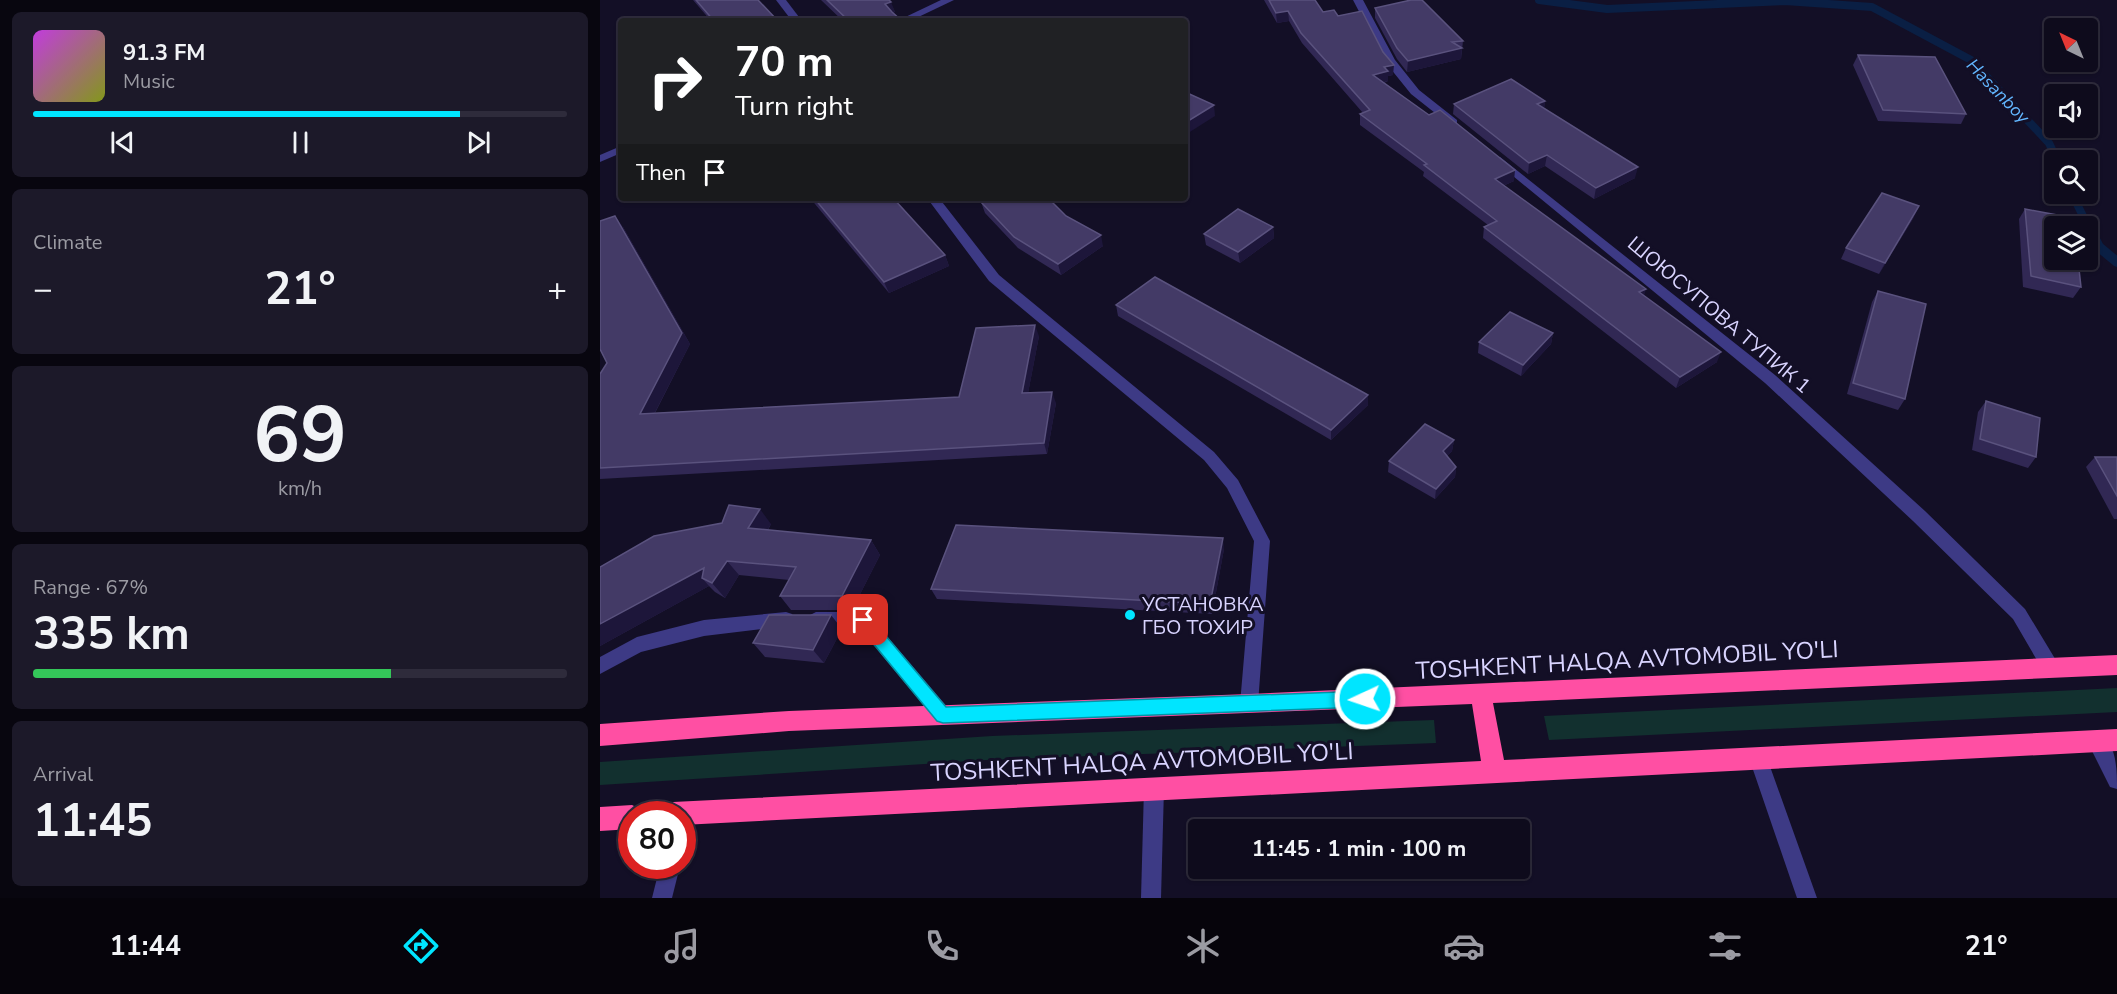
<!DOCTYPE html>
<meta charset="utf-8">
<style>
:root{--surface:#0e0b1c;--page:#1c1929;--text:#f1f3f6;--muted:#9b9ba3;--line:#2e2b3b;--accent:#00e5ff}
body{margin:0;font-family:"Nunito Sans",sans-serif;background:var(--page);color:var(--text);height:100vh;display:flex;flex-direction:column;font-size:22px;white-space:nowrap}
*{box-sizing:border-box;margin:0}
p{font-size:20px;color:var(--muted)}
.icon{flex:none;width:33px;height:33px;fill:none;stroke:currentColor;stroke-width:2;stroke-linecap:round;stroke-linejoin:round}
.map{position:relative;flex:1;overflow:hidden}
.side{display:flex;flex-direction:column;gap:12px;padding:12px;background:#08060f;width:600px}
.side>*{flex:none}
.top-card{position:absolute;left:18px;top:18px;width:570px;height:183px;border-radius:6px;box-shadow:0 2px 4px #0004,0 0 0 2px var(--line);background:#202124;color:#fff;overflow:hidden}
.needle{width:39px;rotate:317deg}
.tools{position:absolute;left:1444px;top:18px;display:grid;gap:12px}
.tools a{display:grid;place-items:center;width:54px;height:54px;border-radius:6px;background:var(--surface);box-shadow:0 2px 4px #0004,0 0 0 2px var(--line);font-size:30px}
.speed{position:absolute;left:18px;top:801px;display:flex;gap:12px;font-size:30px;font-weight:700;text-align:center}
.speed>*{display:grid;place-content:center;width:78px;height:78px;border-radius:50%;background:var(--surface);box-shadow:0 2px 4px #0004,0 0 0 2px var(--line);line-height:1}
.speed .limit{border:9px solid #d22;background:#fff;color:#111}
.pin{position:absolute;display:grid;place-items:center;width:51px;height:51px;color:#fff;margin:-26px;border-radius:12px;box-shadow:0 3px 9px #0006}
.me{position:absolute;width:66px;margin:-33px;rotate:267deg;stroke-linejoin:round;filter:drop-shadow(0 0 4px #0008)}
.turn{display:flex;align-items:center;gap:21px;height:126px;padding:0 18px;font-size:27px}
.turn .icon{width:78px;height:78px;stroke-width:2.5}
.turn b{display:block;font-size:42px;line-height:51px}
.then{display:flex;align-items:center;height:57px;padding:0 18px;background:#0003;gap:12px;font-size:22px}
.big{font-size:45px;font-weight:700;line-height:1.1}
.side .widget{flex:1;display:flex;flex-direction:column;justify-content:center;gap:9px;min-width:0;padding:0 21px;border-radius:9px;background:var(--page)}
.side .dial{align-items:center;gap:0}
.dial b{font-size:78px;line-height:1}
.song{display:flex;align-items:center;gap:18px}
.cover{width:72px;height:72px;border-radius:9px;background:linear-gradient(135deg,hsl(290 70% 55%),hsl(70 70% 35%))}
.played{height:6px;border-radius:3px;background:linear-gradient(90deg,var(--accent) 80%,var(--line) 80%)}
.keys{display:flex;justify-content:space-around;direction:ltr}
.heat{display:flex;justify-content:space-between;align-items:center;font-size:33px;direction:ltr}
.charge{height:9px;border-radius:4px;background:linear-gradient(90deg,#34c759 67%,var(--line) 0)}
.trip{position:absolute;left:588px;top:819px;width:342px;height:60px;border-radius:6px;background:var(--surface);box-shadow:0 2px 4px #0004,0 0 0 2px var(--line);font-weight:700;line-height:60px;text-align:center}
.menu{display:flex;height:96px;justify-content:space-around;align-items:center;background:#06040b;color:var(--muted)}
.menu .icon{width:42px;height:42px}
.menu .on{color:var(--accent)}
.menu b{font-size:27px;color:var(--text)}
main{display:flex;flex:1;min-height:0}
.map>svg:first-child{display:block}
.green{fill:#12302f}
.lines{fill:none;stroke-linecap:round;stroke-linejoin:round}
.stream-far1{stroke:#0a1f44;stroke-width:8}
.stream{stroke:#0a1f44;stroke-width:10}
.minor{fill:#3d3a85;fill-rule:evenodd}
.highway{fill:#ff4fa3;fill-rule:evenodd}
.wall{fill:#312854}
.shaded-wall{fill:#1d163a}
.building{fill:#433a66;stroke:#5a527e;stroke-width:1.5}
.route{fill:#00e5ff;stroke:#0095a6;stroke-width:1.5}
.poi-dot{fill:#00e5ff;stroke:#130f26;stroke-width:2}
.labels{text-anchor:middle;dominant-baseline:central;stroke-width:6;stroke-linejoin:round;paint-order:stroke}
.far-water-label{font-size:18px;font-style:italic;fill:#62b6ff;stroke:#130f26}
.street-label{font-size:20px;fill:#d9d4ff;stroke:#130f26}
.poi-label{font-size:20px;fill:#d9d4ff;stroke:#130f26;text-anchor:start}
.near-street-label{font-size:24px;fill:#d9d4ff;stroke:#130f26}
</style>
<main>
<section class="side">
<div class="widget">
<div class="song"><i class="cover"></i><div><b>91.3 FM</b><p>Music</p></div></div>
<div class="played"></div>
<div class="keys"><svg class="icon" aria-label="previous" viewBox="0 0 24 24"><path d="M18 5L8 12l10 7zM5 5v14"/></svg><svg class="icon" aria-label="pause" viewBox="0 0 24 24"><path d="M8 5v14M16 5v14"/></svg><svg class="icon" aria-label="next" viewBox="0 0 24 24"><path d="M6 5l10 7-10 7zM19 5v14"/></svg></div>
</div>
<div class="widget"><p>Climate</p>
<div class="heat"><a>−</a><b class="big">21°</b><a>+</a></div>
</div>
<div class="widget dial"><b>69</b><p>km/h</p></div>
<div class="widget"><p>Range · 67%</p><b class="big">335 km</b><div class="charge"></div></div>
<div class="widget"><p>Arrival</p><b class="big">11:45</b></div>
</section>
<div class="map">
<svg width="1517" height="898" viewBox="0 0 1517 898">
<rect width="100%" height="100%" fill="#130f26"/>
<g class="green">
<path d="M 1517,688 L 1517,712 L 949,740 L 944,716 Z"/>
<path d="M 834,720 L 836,743 L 386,760 L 0,785 L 0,762 L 392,736 Z"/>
</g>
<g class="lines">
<g class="stream-far1">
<path d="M 939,0 L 1007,9 L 1185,1 L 1272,7 L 1371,60 L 1449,143 L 1457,160"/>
<path d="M 1472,194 L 1488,226"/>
</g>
<path class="stream" d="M 1487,224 L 1499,247 L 1517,262"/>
<g class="minor">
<path d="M 176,0 L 186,0 L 202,21 L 192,21 Z"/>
<path d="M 341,0 L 354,0 L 310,21 L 297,21 Z"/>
<path d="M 753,0 L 763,0 L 795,60 L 819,90 L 857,120 L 857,124 L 849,124 L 811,94 L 786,63 Z"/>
<path d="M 21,146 L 21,153 L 0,162 L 0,155 Z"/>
<path d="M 900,157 L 1175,375 L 1325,511 L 1425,609 L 1457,662 L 1460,668 L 1457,674 L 1451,676 L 1445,674 L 1413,619 L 1313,521 L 1165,383 L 896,162 L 894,160 Z"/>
<path d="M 327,198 L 339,198 L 399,275 L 614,452 L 638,480 L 670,541 L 658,704 L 655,710 L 649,712 L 643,710 L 640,704 L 654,541 L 627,488 L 604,460 L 389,281 Z"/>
<path d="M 186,612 L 192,614 L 195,619 L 192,624 L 186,626 L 104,636 L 41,652 L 0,674 L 0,657 L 37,637 L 104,620 Z"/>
<path d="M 216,612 L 263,612 L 269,615 L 349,709 L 352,715 L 349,721 L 343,724 L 337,721 L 259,628 L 216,628 L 210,625 L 207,620 L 210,615 Z"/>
<path d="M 1496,732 C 1517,740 1517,770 1517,789 L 1510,787 L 1487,741 L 1489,735 Z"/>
<path d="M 1158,749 L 1165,752 L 1167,758 L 1217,898 L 1197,898 L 1149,758 L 1151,752 Z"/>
<path d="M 554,779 L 561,781 L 564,788 L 561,898 L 541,898 L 544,788 L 547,781 Z"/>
<path d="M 60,866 L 80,866 L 72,898 L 52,898 Z"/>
</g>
<g class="highway">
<path d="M 1517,655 L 1517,675 L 893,703 L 904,760 L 1517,729 L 1517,751 L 82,825 L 82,814 L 61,814 L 65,806 L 73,802 L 881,761 L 872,704 L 189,731 L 0,746 L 0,724 L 189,711 L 649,694 Z"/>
<path d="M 32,805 L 40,809 L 43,814 L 32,814 L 32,829 L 0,831 L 0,807 Z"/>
</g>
</g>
<g class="wall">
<path d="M 93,0 L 158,0 L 178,21 L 111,21 Z"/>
<path d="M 221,0 L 289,0 L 295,12 L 292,13 L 302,21 L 243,21 Z"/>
<path d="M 664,0 L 715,0 L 723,12 L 738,16 L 793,75 L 788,76 L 788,81 L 784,83 L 914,181 L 903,186 L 1044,296 L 1117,362 L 1076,388 L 883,238 L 884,227 L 888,225 L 823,176 L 824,172 L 760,125 L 760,114 L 763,113 L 702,43 L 689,21 L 677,23 Z"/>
<path d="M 775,8 L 863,41 L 861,59 L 807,72 L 797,59 L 775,18 Z"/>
<path d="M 1258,55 L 1366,114 L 1361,124 L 1278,121 L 1253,65 Z"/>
<path d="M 945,101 L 944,108 L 1035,178 L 994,199 L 945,166 L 928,174 L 853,114 L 854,104 Z"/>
<path d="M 210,198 L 293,198 L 345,255 L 349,266 L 289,293 Z"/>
<path d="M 382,198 L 448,198 L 466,216 L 503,246 L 461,275 L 418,248 L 385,213 L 381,202 L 384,201 Z"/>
<path d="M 1425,209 L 1481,287 L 1473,298 L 1423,287 L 1419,219 Z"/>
<path d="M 1314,217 L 1279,274 L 1241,259 L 1246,248 Z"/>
<path d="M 23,227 L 90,344 L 55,413 L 359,397 L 439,336 L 428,393 L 456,403 L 447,454 L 0,479 L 0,374 L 7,363 Z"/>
<path d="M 673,227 L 674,238 L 640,263 L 606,245 L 604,234 Z"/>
<path d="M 1278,291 L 1305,399 L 1298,410 L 1247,394 L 1272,302 Z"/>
<path d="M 516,305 L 768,405 L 731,440 L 518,316 Z"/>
<path d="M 953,333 L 951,344 L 921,376 L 878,353 L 879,342 Z"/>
<path d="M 1386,401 L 1436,457 L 1428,468 L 1372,450 L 1378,412 Z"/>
<path d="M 854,440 L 852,451 L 847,456 L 856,467 L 855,477 L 835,499 L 788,472 L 789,461 Z"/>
<path d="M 1495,457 L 1517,457 L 1517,519 L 1514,519 L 1486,467 Z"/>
<path d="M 171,524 L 168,530 L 271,540 L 280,555 L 252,610 L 191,610 L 180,596 L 189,580 L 139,575 L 125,598 L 115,592 L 109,586 L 0,646 L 0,567 Z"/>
<path d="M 624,549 L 612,614 L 337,599 L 331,589 Z"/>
<path d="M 242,629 L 224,663 L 165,657 L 153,643 Z"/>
</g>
<g class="shaded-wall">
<path d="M 291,2 L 295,12 L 288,14 L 285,4 Z"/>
<path d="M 688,11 L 689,21 L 677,23 L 676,13 Z"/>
<path d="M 862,48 L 861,59 L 807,72 L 808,61 Z"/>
<path d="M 794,65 L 793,75 L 788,76 L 788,81 L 773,85 L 773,75 L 784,67 Z"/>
<path d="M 945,101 L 944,111 L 937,104 Z"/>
<path d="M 614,105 L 615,116 L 585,135 L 585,123 Z"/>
<path d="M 947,155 L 945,166 L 928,174 L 929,163 Z"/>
<path d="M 1038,167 L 1035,178 L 994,199 L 996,188 Z"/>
<path d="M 915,170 L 914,181 L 893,190 L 895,179 Z"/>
<path d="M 1319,206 L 1314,217 L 1279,274 L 1285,263 Z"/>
<path d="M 15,216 L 23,227 L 90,344 L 49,424 L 40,414 Z"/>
<path d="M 673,227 L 674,238 L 640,263 L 638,252 Z"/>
<path d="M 501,235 L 503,246 L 461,275 L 458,264 Z"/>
<path d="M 345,255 L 349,266 L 289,293 L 284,282 Z"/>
<path d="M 1046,289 L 1043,300 L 1039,292 Z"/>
<path d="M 435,325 L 439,336 L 426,404 L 422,393 Z"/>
<path d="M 953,333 L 951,344 L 921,376 L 923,365 Z"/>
<path d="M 1121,352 L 1117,362 L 1076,388 L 1080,377 Z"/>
<path d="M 452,392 L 456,403 L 447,454 L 444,443 Z"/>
<path d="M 768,395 L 768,405 L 731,440 L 731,430 Z"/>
<path d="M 854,440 L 852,451 L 842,462 L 843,451 Z"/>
<path d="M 856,467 L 855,477 L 835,499 L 836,489 Z"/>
<path d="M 160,509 L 171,524 L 160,543 L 148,528 Z"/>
<path d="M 623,538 L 624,549 L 612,614 L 610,604 Z"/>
<path d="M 271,540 L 280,555 L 252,610 L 242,596 Z"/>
<path d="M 127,561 L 139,575 L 125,598 L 112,583 L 102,578 L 109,586 L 0,646 L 0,624 L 104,568 Z"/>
<path d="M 231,615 L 242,629 L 224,663 L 213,650 Z"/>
</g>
<g class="building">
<path d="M 96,0 L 158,0 L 178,21 L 114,21 Z"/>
<path d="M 227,0 L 289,0 L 291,2 L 285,4 L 292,12 L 302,21 L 249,21 Z"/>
<path d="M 669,0 L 715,0 L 723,12 L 734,10 L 738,16 L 762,11 L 783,52 L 794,65 L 784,67 L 788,71 L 773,75 L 829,115 L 840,110 L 915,170 L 895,179 L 1046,289 L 1039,292 L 1121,352 L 1080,377 L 884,227 L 897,221 L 824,165 L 827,164 L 760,114 L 770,110 L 701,33 L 688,11 L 676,13 Z"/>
<path d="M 811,0 L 822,0 L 863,41 L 852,42 L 862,48 L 808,61 L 797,48 L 775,8 Z"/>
<path d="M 1258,55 L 1335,57 L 1366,114 L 1283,110 Z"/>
<path d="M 911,79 L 945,101 L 937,104 L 1038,167 L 996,188 L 947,155 L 929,163 L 854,104 Z"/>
<path d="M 585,92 L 614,105 L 585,123 Z"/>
<path d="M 1282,193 L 1319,206 L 1285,263 L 1246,248 Z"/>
<path d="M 214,198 L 293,198 L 345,255 L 284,282 Z"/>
<path d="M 389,198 L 448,198 L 466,216 L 501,235 L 458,264 L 414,237 L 381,202 Z"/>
<path d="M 638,209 L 673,227 L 638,252 L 604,234 Z"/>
<path d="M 1425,209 L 1473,218 L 1474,226 L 1455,226 L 1455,260 L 1478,260 L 1481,287 L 1431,276 Z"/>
<path d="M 15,216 L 82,333 L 40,414 L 359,397 L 376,328 L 435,325 L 422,393 L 452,392 L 444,443 L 0,468 L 0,374 L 7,363 L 0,349 L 0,221 Z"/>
<path d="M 555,277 L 768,395 L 731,430 L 516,305 Z"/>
<path d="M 1278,291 L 1326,304 L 1305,399 L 1253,383 Z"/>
<path d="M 910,312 L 953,333 L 923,365 L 879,342 Z"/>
<path d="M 1386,401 L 1440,418 L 1436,457 L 1380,439 Z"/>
<path d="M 825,424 L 854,440 L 843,451 L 856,467 L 836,489 L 789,461 Z"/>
<path d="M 1495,457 L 1517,457 L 1517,496 Z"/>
<path d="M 129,505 L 160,509 L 148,528 L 271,540 L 242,596 L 180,596 L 196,567 L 127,561 L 112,583 L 102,578 L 104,568 L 0,624 L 0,567 L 54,536 L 122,523 Z"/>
<path d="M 356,525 L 623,538 L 610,604 L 331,589 Z"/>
<path d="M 169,615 L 231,615 L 213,650 L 153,643 Z"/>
</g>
<path class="route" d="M 263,614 L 269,616 L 346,707 L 765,691 L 771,694 L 773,699 L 771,704 L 765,707 L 343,723 L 337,721 L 258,625 L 255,620 L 258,616 Z"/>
<circle class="poi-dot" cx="530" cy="615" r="6"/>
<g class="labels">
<g class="far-water-label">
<text transform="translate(1398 91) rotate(46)">Hasanboy</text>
</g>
<g class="street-label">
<text transform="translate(1119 315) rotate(40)">ШОЮСУПОВА ТУПИК 1</text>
</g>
<g class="poi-label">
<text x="542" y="604">УСТАНОВКА<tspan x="542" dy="23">ГБО ТОХИР</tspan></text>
</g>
<g class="near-street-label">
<text transform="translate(1027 660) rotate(-3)">TOSHKENT HALQA AVTOMOBIL YO'LI</text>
<text transform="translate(542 762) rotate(-3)">TOSHKENT HALQA AVTOMOBIL YO'LI</text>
</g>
</g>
</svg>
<div class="tools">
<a><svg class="needle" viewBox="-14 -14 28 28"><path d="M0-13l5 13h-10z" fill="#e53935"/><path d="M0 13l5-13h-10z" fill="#9b9ba3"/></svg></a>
<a><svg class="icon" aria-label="sound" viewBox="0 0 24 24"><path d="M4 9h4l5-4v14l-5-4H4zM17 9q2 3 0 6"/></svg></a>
<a><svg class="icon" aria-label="search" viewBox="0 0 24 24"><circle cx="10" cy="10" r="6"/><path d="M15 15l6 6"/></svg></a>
<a><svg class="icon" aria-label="layers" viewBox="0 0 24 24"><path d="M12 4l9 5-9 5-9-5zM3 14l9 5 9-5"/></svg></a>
</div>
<div class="speed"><div class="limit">80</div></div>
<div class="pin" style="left:263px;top:620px;background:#d93025"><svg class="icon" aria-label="arrive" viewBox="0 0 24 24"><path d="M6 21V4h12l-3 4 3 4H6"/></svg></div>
<svg class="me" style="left:765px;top:699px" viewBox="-20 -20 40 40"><circle r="17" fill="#00e5ff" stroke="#fff" stroke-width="3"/><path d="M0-11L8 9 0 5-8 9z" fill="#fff"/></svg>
<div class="trip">11:45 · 1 min · 100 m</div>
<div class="top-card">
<div class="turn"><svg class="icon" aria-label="right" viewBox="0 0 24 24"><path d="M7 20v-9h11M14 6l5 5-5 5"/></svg><div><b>70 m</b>Turn right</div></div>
<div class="then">Then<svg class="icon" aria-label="arrive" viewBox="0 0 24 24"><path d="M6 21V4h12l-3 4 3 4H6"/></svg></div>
</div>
</div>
</main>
<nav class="menu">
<b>11:44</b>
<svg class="icon on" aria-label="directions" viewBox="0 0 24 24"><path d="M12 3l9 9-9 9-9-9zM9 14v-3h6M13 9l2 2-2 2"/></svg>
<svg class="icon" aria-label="music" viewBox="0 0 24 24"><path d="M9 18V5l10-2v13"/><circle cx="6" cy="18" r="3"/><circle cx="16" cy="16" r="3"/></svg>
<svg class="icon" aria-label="phone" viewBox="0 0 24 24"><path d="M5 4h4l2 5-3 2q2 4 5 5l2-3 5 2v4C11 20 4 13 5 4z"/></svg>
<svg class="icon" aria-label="climate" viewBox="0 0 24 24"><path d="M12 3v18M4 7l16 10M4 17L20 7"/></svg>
<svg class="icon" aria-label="car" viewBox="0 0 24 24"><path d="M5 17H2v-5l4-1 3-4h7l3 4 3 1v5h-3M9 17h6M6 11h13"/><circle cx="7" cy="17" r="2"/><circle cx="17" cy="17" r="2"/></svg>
<svg class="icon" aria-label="filters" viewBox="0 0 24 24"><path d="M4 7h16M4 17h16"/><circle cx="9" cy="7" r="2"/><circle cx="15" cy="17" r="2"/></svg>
<b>21°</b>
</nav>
